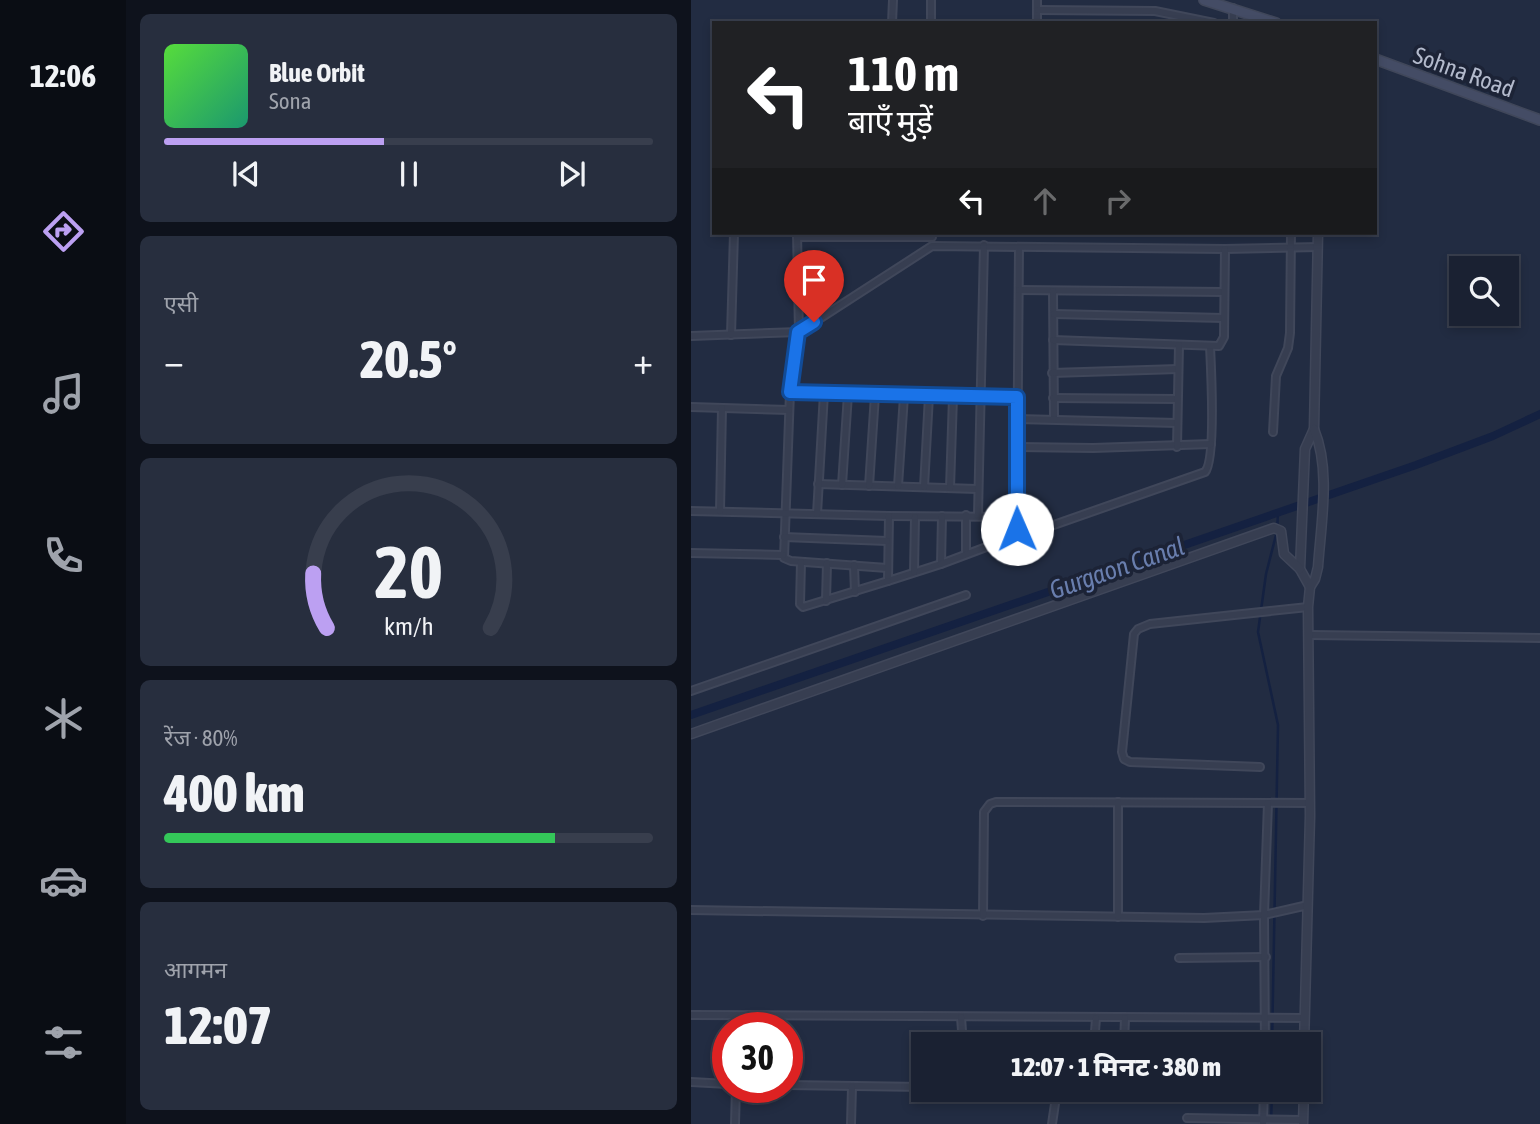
<!DOCTYPE html>
<html lang="hi">
<meta charset="utf-8">
<style>
:root{--surface:#1a2132;--page:#272e3e;--text:#f1f3f6;--muted:#9fa3ac;--line:#383e4d;--accent:#bca0f2}
body{margin:0;font-family:"Asap Condensed","Noto Sans Devanagari",sans-serif;background:var(--page);color:var(--text);height:100vh;display:flex;flex-direction:column;font-size:26px;white-space:nowrap}
*{box-sizing:border-box;margin:0}
p{font-size:23px;color:var(--muted)}
.icon{flex:none;width:38px;height:38px;fill:none;stroke:currentColor;stroke-width:2;stroke-linecap:round;stroke-linejoin:round}
.map{position:relative;flex:1;overflow:hidden}
.sheet{display:flex;flex-direction:column;gap:14px;padding:14px;background:#0e121c;width:565px}
.sheet>*{flex:none}
.banner{position:absolute;left:21px;top:21px;width:665px;height:214px;border-radius:0px;box-shadow:0 4px 10px #0003,0 0 0 2px var(--line);background:#202124;color:#fff;overflow:hidden}
.buttons{position:absolute;left:758px;top:256px;display:grid;gap:14px}
.buttons a{display:grid;place-items:center;width:70px;height:70px;border-radius:0px;background:var(--surface);box-shadow:0 4px 10px #0003,0 0 0 2px var(--line);font-size:35px}
.speed{position:absolute;left:21px;top:1012px;display:flex;gap:14px;font-size:35px;font-weight:700;text-align:center}
.speed>*{display:grid;place-content:center;width:91px;height:91px;border-radius:50%;background:var(--surface);box-shadow:0 4px 10px #0003,0 0 0 2px var(--line);line-height:1}
.speed .limit{border:10px solid #d22;background:#fff;color:#111}
.pin{position:absolute;display:grid;place-items:center;width:60px;height:60px;color:#fff;margin:-72px -30px;border-radius:50% 50% 50% 0;rotate:-45deg;box-shadow:0 0 7px #0007}
.pin .icon{rotate:45deg}
.me{position:absolute;width:77px;margin:-38px;rotate:359deg;stroke-linejoin:round;filter:drop-shadow(0 0 5px #0008)}
.turn{display:flex;align-items:center;gap:24px;height:147px;padding:0 21px;font-size:32px}
.turn .icon{width:91px;height:91px;stroke-width:2.5}
.turn b{display:block;font-size:49px;line-height:60px}
.lanes{display:flex;align-items:center;height:66px;padding:0 21px;background:#0003;justify-content:center;gap:35px;direction:ltr}
.lanes .off{opacity:.35}
.big{font-size:52px;font-weight:800;line-height:1.1}
.sheet .widget{flex:1;display:flex;flex-direction:column;justify-content:center;gap:10px;min-width:0;padding:0 24px;border-radius:10px;background:var(--page)}
.sheet .dial{align-items:center;gap:0}
.dial svg{height:182px;overflow:visible;fill:none;stroke:var(--line);stroke-width:7;stroke-linecap:round;text-anchor:middle}
.dial text{fill:var(--text);stroke:none}
.song{display:flex;align-items:center;gap:21px}
.cover{width:84px;height:84px;border-radius:10px;background:linear-gradient(135deg,hsl(110 70% 55%),hsl(160 70% 35%))}
.played{height:7px;border-radius:4px;background:linear-gradient(90deg,var(--accent) 45%,var(--line) 45%)}
.keys{display:flex;justify-content:space-around;direction:ltr}
.heat{display:flex;justify-content:space-between;align-items:center;font-size:38px;direction:ltr}
.charge{height:10px;border-radius:5px;background:linear-gradient(90deg,#34c759 80%,var(--line) 0)}
.trip{position:absolute;left:220px;top:1032px;width:410px;height:70px;border-radius:0px;background:var(--surface);box-shadow:0 4px 10px #0003,0 0 0 2px var(--line);font-weight:800;line-height:70px;text-align:center}
main{display:flex;flex:1;min-height:0}
.menu{display:flex;flex-direction:column;width:126px;justify-content:space-around;align-items:center;background:#0a0d14;color:var(--muted)}
.menu .icon{width:49px;height:49px}
.menu .on{color:var(--accent)}
.menu b{font-size:32px;color:var(--text)}
.map>svg:first-child{display:block}
.lines{fill:none;stroke-linecap:round;stroke-linejoin:round}
.stream{stroke:#142141;stroke-width:2.5}
.canal{stroke:#142141;stroke-width:8}
.minor-casing{stroke:#40475a;stroke-width:10}
.tertiary-casing{stroke:#40475a;stroke-width:11}
.secondary-casing{stroke:#40475a;stroke-width:12}
.minor{stroke:#373e51;stroke-width:6}
.tertiary{stroke:#373e51;stroke-width:8}
.secondary{stroke:#444c65;stroke-width:9}
.route-casing{stroke:#114b97;stroke-width:18}
.route{stroke:#1a73e8;stroke-width:12}
.labels{text-anchor:middle;dominant-baseline:central;stroke-width:7;stroke-linejoin:round;paint-order:stroke}
.street-label{font-size:24px;fill:#b3bacc;stroke:#1c2336}
.water-label{font-size:26px;font-style:italic;fill:#697eae;stroke:#1c2336}
</style>
<main>
<nav class="menu">
<b>12:06</b>
<svg class="icon on" aria-label="directions" viewBox="0 0 24 24"><path d="M12 3l9 9-9 9-9-9zM9 14v-3h6M13 9l2 2-2 2"/></svg>
<svg class="icon" aria-label="music" viewBox="0 0 24 24"><path d="M9 18V5l10-2v13"/><circle cx="6" cy="18" r="3"/><circle cx="16" cy="16" r="3"/></svg>
<svg class="icon" aria-label="phone" viewBox="0 0 24 24"><path d="M5 4h4l2 5-3 2q2 4 5 5l2-3 5 2v4C11 20 4 13 5 4z"/></svg>
<svg class="icon" aria-label="climate" viewBox="0 0 24 24"><path d="M12 3v18M4 7l16 10M4 17L20 7"/></svg>
<svg class="icon" aria-label="car" viewBox="0 0 24 24"><path d="M5 17H2v-5l4-1 3-4h7l3 4 3 1v5h-3M9 17h6M6 11h13"/><circle cx="7" cy="17" r="2"/><circle cx="17" cy="17" r="2"/></svg>
<svg class="icon" aria-label="filters" viewBox="0 0 24 24"><path d="M4 7h16M4 17h16"/><circle cx="9" cy="7" r="2"/><circle cx="15" cy="17" r="2"/></svg>
</nav>
<section class="sheet">
<div class="widget">
<div class="song"><i class="cover"></i><div><b>Blue Orbit</b><p>Sona</p></div></div>
<div class="played"></div>
<div class="keys"><svg class="icon" aria-label="previous" viewBox="0 0 24 24"><path d="M18 5L8 12l10 7zM5 5v14"/></svg><svg class="icon" aria-label="pause" viewBox="0 0 24 24"><path d="M8 5v14M16 5v14"/></svg><svg class="icon" aria-label="next" viewBox="0 0 24 24"><path d="M6 5l10 7-10 7zM19 5v14"/></svg></div>
</div>
<div class="widget"><p>एसी</p>
<div class="heat"><a>−</a><b class="big">20.5°</b><a>+</a></div>
</div>
<div class="widget dial"><svg viewBox="0 0 100 80">
<path d="M14 69A42 42 0 1 1 86 69"/>
<path d="M14 69A42 42 0 0 1 8 45" stroke="#bca0f2"/>
<text x="50" y="56" font-size="32" font-weight="700">20</text>
<text x="50" y="72" font-size="11">km/h</text>
</svg></div>
<div class="widget"><p>रेंज · 80%</p><b class="big">400 km</b><div class="charge"></div></div>
<div class="widget"><p>आगमन</p><b class="big">12:07</b></div>
</section>
<div class="map">
<svg width="849" height="1124" viewBox="0 0 849 1124">
<rect width="100%" height="100%" fill="#222c42"/>
<g class="lines">
<g class="stream">
<path d="M 581,1045 L 587,725 L 567,632 L 575,574 L 586,531 L 587,513"/>
<path d="M 580,1124 L 581,1090"/>
</g>
<path class="canal" d="M 0,715 L 725,465 L 802,436 L 849,414"/>
<g class="minor-casing">
<g id="minor">
<path d="M 240,0 L 240,23"/>
<path d="M 346,0 L 346,23"/>
<path d="M 542,8 L 542,23"/>
<path d="M 347,10 L 464,11 L 523,23"/>
<path d="M 201,23 L 202,0"/>
<path d="M 106,233 L 108,332 L 99,392 L 93,558 L 100,561 L 196,568"/>
<path d="M 106,237 L 241,237"/>
<path d="M 328,247 L 326,497 L 326,529 L 329,534 L 337,534 L 514,472 C 525,460 520,367 519,346"/>
<path d="M 328,290 L 533,292"/>
<path d="M 362,291 L 363,419"/>
<path d="M 363,314 L 532,318"/>
<path d="M 40,335 L 43,233"/>
<path d="M 0,336 L 108,332 L 241,246 L 534,249 L 627,247"/>
<path d="M 362,340 L 528,346 L 533,337 L 534,249"/>
<path d="M 361,373 L 487,369"/>
<path d="M 99,392 L 326,397"/>
<path d="M 362,398 L 486,399"/>
<path d="M 0,407 L 98,410"/>
<path d="M 326,419 L 486,423"/>
<path d="M 582,432 L 585,376 L 597,348 L 599,333 L 600,233"/>
<path d="M 326,447 L 402,448 L 520,444"/>
<path d="M 486,447 L 488,345"/>
<path d="M 127,484 L 286,489"/>
<path d="M 151,485 L 157,394"/>
<path d="M 178,486 L 184,395"/>
<path d="M 207,486 L 213,396"/>
<path d="M 233,487 L 238,396"/>
<path d="M 259,488 L 262,397"/>
<path d="M 0,511 L 198,516 L 326,517"/>
<path d="M 29,511 L 31,408"/>
<path d="M 126,514 L 133,393"/>
<path d="M 275,515 L 275,554"/>
<path d="M 287,515 L 293,245"/>
<path d="M 198,516 L 197,581 L 250,564 L 251,516"/>
<path d="M 93,537 L 196,541"/>
<path d="M 0,553 L 92,555"/>
<path d="M 110,562 L 109,604 L 112,607 L 197,581"/>
<path d="M 250,564 L 298,546 L 300,516"/>
<path d="M 163,565 L 164,592"/>
<path d="M 223,572 L 224,517"/>
<path d="M 135,601 L 136,563"/>
<path d="M 619,635 L 849,638"/>
<path d="M 0,691 L 275,595"/>
<path d="M 569,767 L 439,762 L 433,759 L 431,752 L 443,634 L 447,629 L 459,624 L 617,607"/>
<path d="M 0,910 L 513,918 L 573,915 L 617,905"/>
<path d="M 292,916 L 293,812 L 299,804 L 305,802 L 619,803"/>
<path d="M 427,917 L 427,802"/>
<path d="M 488,958 L 575,957"/>
<path d="M 0,1015 L 614,1018"/>
<path d="M 270,1017 L 272,1045"/>
<path d="M 403,1045 L 405,1018"/>
<path d="M 433,1045 L 434,1018"/>
<path d="M 574,1045 L 573,915 L 577,803"/>
<path d="M 0,1082 L 37,1084"/>
<path d="M 96,1085 L 233,1087"/>
<path d="M 496,1118 L 612,1120"/>
<path d="M 44,1124 L 45,1087"/>
<path d="M 160,1124 L 161,1087"/>
<path d="M 361,1124 L 366,1090"/>
<path d="M 572,1124 L 573,1090"/>
</g>
</g>
<g class="tertiary-casing">
<g id="tertiary">
<path d="M 619,587 L 609,569 L 614,449 L 623,429 L 627,233"/>
<path d="M 0,734 L 583,528 L 590,531 L 593,554 L 609,569"/>
<path d="M 613,1045 L 619,816 L 617,607 L 619,587 L 624,579 L 627,567 C 630,523 640,470 623,429"/>
<path d="M 612,1124 L 613,1090"/>
</g>
</g>
<g class="secondary-casing">
<g id="secondary">
<path d="M 513,0 L 585,23"/>
<path d="M 684,59 L 849,120"/>
</g>
</g>
<use href="#minor" class="minor"/>
<use href="#tertiary" class="tertiary"/>
<use href="#secondary" class="secondary"/>
</g>
<g class="lines">
<g class="route-casing">
<path id="route" d="M 123,322 L 107,332 L 99,392 L 326,397 L 326,529"/>
</g>
<use href="#route" class="route"/>
</g>
<g class="labels">
<g class="street-label">
<text transform="translate(773 72) rotate(20)">Sohna Road</text>
</g>
<g class="water-label">
<text transform="translate(426 568) rotate(-19)">Gurgaon Canal</text>
</g>
</g>
</svg>
<div class="buttons">
<a><svg class="icon" aria-label="search" viewBox="0 0 24 24"><circle cx="10" cy="10" r="6"/><path d="M15 15l6 6"/></svg></a>
</div>
<div class="speed"><div class="limit">30</div></div>
<div class="pin" style="left:123px;top:322px;background:#d93025"><svg class="icon" aria-label="arrive" viewBox="0 0 24 24"><path d="M6 21V4h12l-3 4 3 4H6"/></svg></div>
<svg class="me" style="left:326px;top:529px" viewBox="-20 -20 40 40"><circle r="19" fill="#fff"/><path d="M0-13L10 11 0 6-10 11z" fill="#1a73e8"/></svg>
<div class="trip">12:07 · 1 मिनट · 380 m</div>
<div class="banner">
<div class="turn"><svg class="icon" aria-label="left" viewBox="0 0 24 24"><path d="M17 20v-9H6M10 6l-5 5 5 5"/></svg><div><b>110 m</b>बाएँ मुड़ें</div></div>
<div class="lanes"><svg class="icon" aria-label="left" viewBox="0 0 24 24"><path d="M17 20v-9H6M10 6l-5 5 5 5"/></svg><svg class="icon off" aria-label="ahead" viewBox="0 0 24 24"><path d="M12 20V5M6 11l6-6 6 6"/></svg><svg class="icon off" aria-label="right" viewBox="0 0 24 24"><path d="M7 20v-9h11M14 6l5 5-5 5"/></svg></div>
</div>
</div>
</main>
